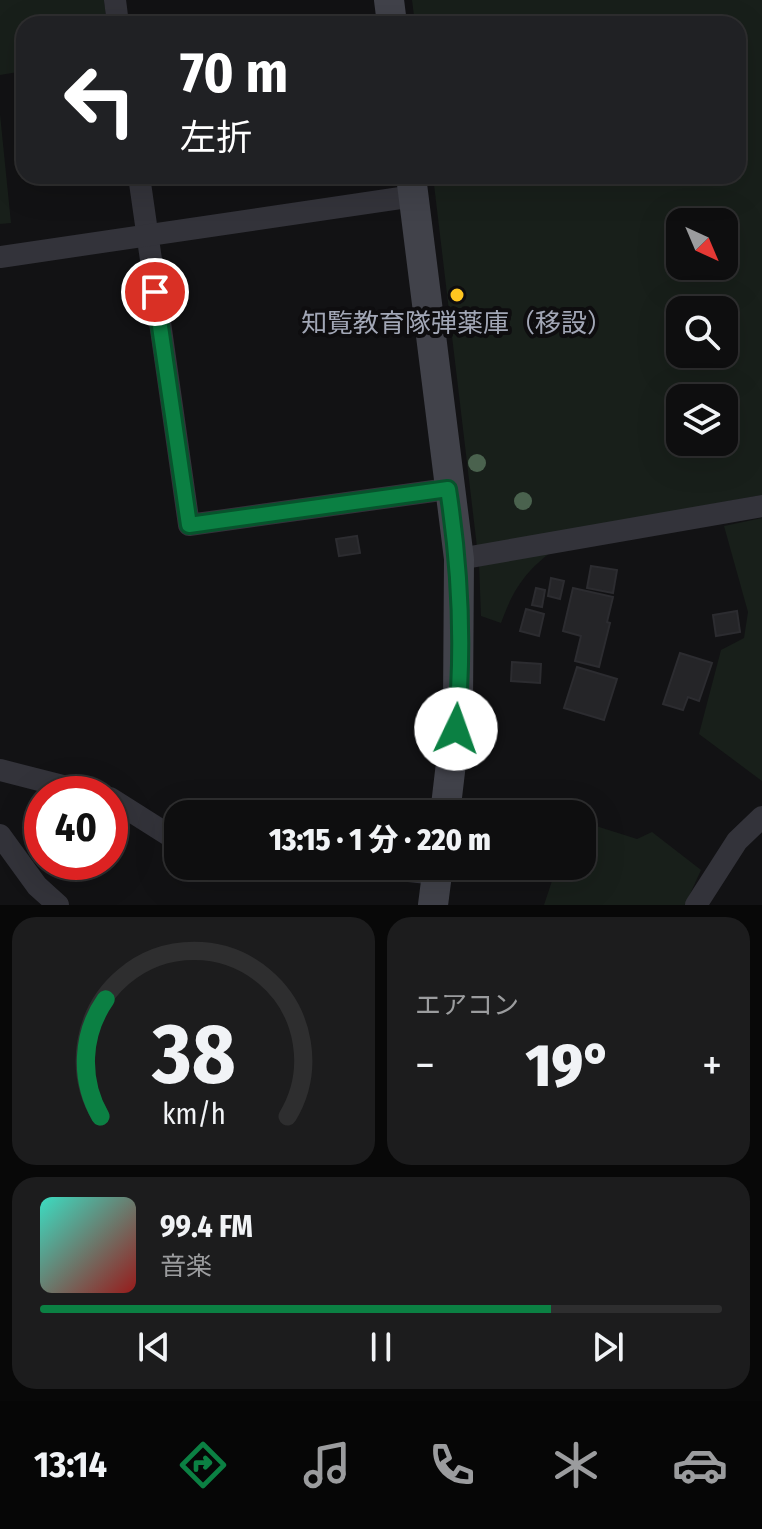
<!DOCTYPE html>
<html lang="ja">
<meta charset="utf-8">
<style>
:root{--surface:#0e0e0f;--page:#1c1c1d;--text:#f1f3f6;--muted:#9b9c9e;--line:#2e2e2f;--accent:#0b8043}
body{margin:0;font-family:"Fira Sans Condensed","Noto Sans JP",sans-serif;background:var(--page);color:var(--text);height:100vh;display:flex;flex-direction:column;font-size:30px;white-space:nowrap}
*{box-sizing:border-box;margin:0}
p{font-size:26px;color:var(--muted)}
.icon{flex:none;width:44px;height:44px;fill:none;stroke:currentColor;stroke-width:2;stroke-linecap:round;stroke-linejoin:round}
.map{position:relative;height:905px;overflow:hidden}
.sheet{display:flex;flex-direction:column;gap:12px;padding:12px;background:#080808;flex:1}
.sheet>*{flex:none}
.top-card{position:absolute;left:16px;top:16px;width:730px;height:168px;border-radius:24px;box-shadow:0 8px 32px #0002,0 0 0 2px var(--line);background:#202124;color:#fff;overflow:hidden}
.needle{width:52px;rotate:136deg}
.controls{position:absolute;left:666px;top:208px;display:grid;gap:16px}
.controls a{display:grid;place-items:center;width:72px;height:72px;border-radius:16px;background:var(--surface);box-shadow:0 8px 32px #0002,0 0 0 2px var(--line);font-size:40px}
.speed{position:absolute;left:24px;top:776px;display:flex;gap:16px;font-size:40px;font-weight:700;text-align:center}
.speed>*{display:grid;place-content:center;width:104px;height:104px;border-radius:50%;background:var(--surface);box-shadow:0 8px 32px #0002,0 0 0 2px var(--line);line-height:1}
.speed .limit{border:12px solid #d22;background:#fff;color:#111}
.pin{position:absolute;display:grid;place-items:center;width:68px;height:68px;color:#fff;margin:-34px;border:4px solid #fff;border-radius:50%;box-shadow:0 2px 8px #0007}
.me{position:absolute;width:88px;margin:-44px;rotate:3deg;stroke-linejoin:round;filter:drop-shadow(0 0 6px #0008)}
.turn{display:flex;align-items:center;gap:28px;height:168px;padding:0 32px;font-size:36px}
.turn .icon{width:104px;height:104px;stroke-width:2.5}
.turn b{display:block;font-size:56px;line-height:68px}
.big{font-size:60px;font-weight:800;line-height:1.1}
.sheet .card{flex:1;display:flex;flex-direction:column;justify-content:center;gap:12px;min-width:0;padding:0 28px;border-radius:24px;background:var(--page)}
.sheet .dial{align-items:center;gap:0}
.dial svg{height:208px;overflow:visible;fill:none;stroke:var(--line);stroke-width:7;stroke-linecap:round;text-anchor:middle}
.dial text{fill:var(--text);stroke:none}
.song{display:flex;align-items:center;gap:24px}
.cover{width:96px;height:96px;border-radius:12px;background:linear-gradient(135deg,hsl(170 70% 55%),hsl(0 70% 35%))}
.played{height:8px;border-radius:4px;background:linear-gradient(90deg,var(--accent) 75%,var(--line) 75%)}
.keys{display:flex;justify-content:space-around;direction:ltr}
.heat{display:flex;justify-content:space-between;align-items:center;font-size:44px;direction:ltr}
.sheet .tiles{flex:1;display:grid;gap:12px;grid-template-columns:1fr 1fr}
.card:last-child{grid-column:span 2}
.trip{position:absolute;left:164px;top:800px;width:432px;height:80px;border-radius:24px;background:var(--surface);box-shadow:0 8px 32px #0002,0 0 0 2px var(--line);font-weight:800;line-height:80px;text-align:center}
.tabs{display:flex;height:128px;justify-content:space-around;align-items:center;background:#060606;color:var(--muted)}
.tabs .icon{width:56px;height:56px}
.tabs .active{color:var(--accent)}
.tabs b{font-size:36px;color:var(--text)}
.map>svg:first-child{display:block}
.green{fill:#181f1a;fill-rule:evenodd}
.building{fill:#252528;stroke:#2c2c30;stroke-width:2}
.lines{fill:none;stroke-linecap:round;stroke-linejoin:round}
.street{stroke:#33333a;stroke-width:22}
.secondary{stroke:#41424a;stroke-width:30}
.tree{fill:#4a624e}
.route-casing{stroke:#07532c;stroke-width:20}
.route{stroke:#0b8043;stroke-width:14}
.poi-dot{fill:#ffc620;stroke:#0e0d0f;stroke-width:3}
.labels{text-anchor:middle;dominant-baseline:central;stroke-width:8;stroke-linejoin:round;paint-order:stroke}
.poi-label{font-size:26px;fill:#a2a7b6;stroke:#0e0d0f}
</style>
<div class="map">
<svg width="762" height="905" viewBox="0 0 762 905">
<rect width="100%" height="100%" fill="#121214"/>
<g class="green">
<path d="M 0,0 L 104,0 L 107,24 L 24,24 L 24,71 L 0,75 Z"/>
<path d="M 412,0 L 762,0 L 762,495 L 477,547 L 433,176 L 738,176 L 738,24 L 415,24 ZM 680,222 L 724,222 L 724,266 L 680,266 ZM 680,310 L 724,310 L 724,354 L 680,354 ZM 680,398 L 724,398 L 724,442 L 680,442 Z"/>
<path d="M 0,114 L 11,223 L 0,224 Z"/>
<path d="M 762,518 L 762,781 L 699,734 L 721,650 L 744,638 L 748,612 L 724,526 Z"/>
<path d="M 554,550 C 525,571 513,590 501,623 L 481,616 L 479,563 Z"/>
<path d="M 596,826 L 637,839 L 652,832 L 701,870 L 685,905 L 544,905 L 557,866 L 582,866 L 582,845 Z"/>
</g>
<g class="building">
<path d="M 357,536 L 360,553 L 339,556 L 336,539 Z"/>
<path d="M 591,566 L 617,570 L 613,593 L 587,588 Z"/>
<path d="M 551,578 L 564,581 L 560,599 L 548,596 Z"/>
<path d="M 536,588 L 545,590 L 542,607 L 532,605 Z"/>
<path d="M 573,588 L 613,597 L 607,622 L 610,623 L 599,667 L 575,661 L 581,636 L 563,631 Z"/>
<path d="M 526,609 L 544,614 L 539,636 L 520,631 Z"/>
<path d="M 737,611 L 740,632 L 716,636 L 713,615 Z"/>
<path d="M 680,653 L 712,663 L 699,701 L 688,697 L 683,710 L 663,704 Z"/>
<path d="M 512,662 L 541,664 L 540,683 L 511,681 Z"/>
<path d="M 577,667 L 617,679 L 604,720 L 564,708 Z"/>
</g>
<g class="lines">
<g class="street">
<path d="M 115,0 L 118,24"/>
<path d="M 139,176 L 189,525 L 448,489"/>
<path d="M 0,257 L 414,196"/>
<path d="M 459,559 L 762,506"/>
<path d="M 0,770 L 94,794"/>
<path d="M 110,798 L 178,841"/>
<path d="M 0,835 L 37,886 L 58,905"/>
<path d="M 258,866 L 327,866"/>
<path d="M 362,866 L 437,874"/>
<path d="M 696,905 L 737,841 L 762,817"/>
</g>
<g class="secondary">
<path d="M 389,0 L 392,24"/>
<path d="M 411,176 L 459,559 L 458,704 L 445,814"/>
<path d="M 433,905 L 438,866"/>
</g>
</g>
<g class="tree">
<circle cx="477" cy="463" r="9"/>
<circle cx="523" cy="501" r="9"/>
</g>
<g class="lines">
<g class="route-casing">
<path id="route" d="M 155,292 L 189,525 L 448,489 C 460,567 464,650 456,729"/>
</g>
<use href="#route" class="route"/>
</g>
<circle class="poi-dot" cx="457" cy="295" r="8"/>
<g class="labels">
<g class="poi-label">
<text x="457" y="323">知覧教育隊弾薬庫（移設）</text>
</g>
</g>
</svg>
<div class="controls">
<a><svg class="needle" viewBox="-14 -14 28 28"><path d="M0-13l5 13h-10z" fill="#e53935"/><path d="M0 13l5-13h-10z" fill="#9b9c9e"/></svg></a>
<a><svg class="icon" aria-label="search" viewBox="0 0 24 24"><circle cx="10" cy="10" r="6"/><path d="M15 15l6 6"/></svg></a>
<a><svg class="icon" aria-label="layers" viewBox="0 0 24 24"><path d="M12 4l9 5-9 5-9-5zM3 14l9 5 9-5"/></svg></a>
</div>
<div class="speed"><div class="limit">40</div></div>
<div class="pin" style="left:155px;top:292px;background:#d93025"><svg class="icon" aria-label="arrive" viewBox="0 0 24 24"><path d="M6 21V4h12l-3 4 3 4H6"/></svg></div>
<svg class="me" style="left:456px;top:729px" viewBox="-20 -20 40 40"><circle r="19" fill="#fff"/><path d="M0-13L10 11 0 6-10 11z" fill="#0b8043"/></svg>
<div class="trip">13:15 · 1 分 · 220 m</div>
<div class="top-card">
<div class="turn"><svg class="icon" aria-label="left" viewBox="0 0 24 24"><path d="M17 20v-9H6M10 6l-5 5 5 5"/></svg><div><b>70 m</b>左折</div></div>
</div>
</div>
<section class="sheet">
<div class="tiles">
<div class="card dial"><svg viewBox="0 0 100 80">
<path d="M14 69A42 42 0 1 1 86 69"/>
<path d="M14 69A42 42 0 0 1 16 24" stroke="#0b8043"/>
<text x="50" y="56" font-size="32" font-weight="700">38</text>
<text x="50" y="72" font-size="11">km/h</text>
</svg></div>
<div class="card"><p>エアコン</p>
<div class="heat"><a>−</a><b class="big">19°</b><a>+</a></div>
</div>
<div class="card">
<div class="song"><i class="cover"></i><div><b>99.4 FM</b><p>音楽</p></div></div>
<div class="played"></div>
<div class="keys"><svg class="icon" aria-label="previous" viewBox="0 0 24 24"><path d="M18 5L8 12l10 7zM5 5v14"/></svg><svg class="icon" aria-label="pause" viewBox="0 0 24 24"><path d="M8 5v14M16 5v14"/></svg><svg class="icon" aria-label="next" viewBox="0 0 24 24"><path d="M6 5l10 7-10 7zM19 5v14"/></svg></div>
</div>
</div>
</section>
<nav class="tabs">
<b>13:14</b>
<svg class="icon active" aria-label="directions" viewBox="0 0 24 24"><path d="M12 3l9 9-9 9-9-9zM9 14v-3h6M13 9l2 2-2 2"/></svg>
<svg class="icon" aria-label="music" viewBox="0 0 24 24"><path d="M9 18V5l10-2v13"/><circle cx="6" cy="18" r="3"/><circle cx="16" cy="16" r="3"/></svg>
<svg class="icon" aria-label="phone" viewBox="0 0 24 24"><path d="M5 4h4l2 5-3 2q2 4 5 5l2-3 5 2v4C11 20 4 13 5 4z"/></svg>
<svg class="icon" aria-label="climate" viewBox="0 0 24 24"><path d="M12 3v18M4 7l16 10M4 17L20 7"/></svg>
<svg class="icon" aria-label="car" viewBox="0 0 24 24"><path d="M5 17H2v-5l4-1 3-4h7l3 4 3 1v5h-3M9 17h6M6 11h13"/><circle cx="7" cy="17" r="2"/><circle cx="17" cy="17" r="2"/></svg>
</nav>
